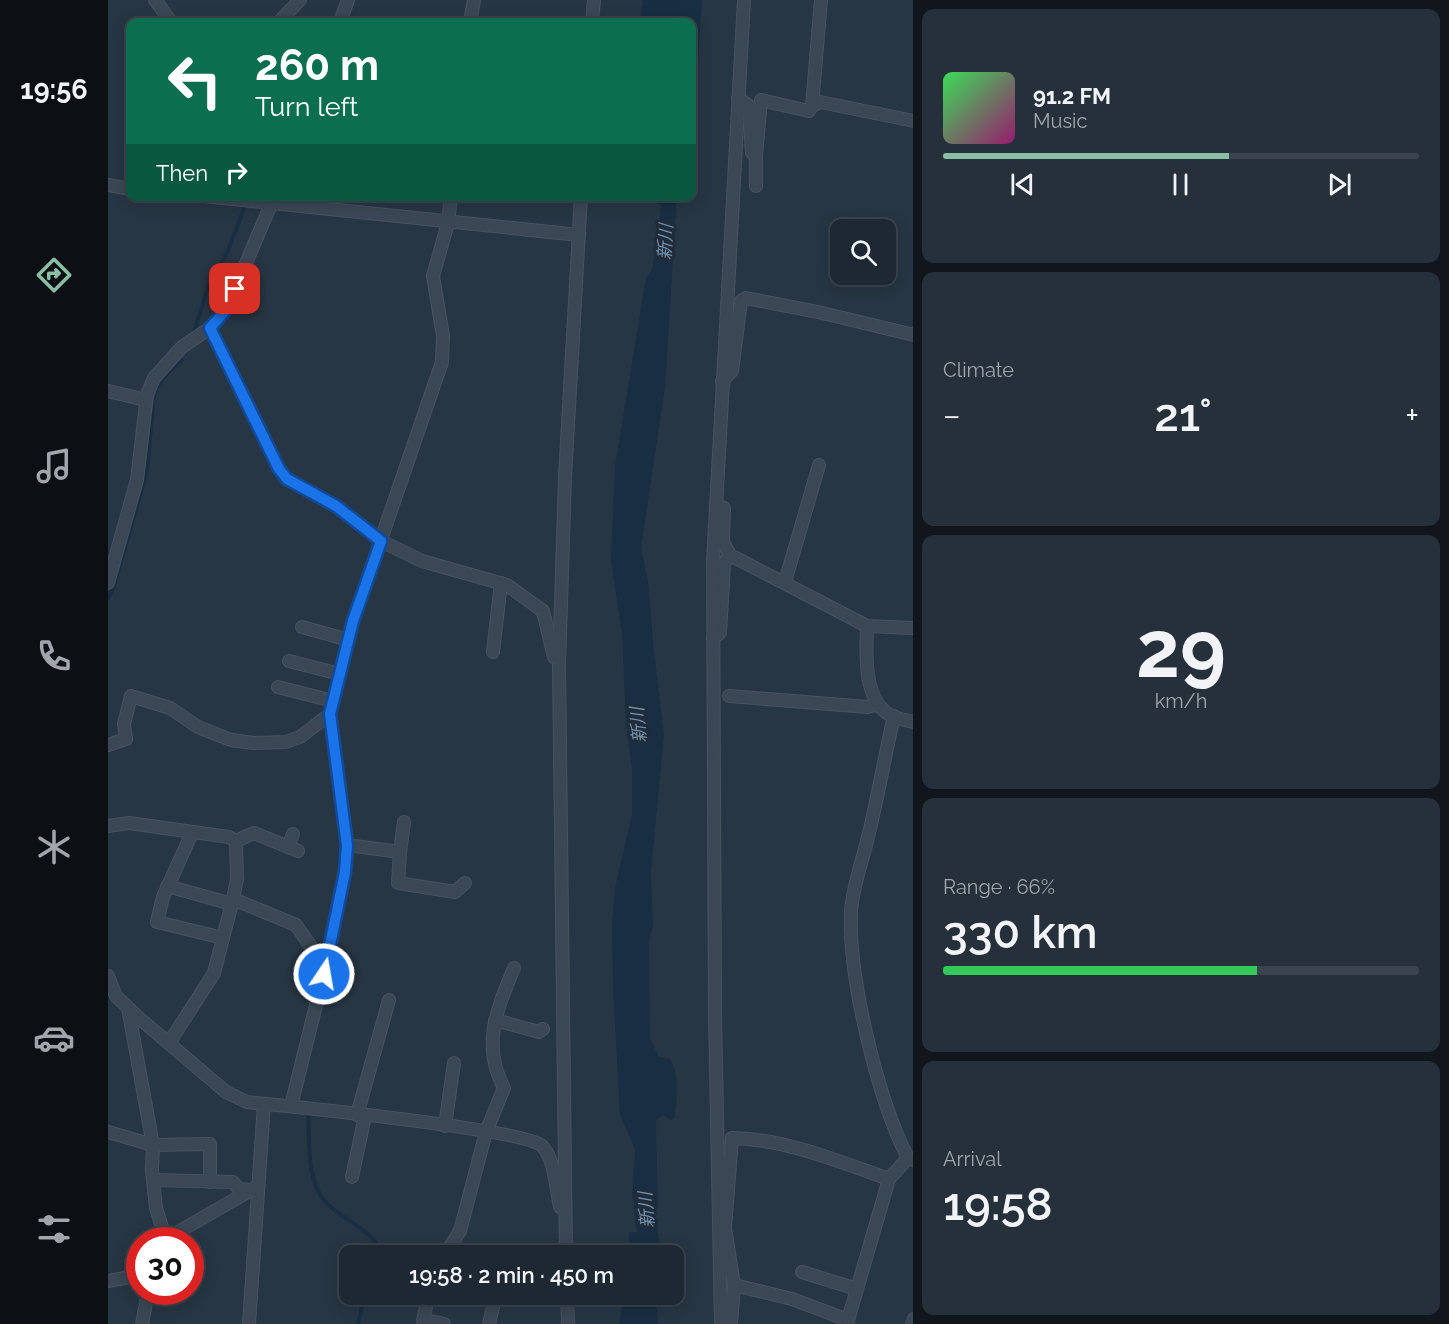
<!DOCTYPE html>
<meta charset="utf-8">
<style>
:root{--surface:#1d2833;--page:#25303b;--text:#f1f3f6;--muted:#a0a6ac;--line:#3b444e;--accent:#8abfa5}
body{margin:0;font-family:Raleway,"Noto Sans JP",sans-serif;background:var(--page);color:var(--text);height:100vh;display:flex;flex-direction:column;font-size:22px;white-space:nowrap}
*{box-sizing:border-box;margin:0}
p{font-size:20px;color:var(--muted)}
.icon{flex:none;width:33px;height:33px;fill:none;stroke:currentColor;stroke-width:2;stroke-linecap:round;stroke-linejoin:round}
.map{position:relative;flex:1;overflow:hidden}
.sheet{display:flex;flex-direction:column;gap:9px;padding:9px;background:#10161c;width:536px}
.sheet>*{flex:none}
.guide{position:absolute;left:18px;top:18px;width:570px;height:183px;border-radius:12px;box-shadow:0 3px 15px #0003,0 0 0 2px var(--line);background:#0b6e4f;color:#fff;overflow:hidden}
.fabs{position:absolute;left:722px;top:219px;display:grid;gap:12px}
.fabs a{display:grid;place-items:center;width:66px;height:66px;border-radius:12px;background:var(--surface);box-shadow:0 3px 15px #0003,0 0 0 2px var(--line);font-size:30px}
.speed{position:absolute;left:18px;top:1227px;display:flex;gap:12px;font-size:30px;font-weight:700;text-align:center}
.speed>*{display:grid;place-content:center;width:78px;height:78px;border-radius:50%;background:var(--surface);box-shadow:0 3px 15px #0003,0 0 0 2px var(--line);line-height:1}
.speed .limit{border:9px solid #d22;background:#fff;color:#111}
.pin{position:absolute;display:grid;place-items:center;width:51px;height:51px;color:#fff;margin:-26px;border-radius:12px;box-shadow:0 3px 9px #0006}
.me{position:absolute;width:66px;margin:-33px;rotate:12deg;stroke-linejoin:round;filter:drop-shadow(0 0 4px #0008)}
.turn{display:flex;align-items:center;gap:21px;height:126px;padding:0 30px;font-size:27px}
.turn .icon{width:78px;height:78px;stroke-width:2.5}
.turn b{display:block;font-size:42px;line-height:51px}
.then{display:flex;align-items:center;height:57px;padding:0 30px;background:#0003;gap:12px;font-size:22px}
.big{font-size:45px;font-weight:600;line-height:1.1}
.sheet .card{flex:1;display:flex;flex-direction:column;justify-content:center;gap:9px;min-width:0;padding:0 21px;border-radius:12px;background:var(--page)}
.sheet .dial{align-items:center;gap:0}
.dial b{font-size:78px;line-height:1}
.song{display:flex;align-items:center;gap:18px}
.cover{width:72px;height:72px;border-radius:9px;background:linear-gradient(135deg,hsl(130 70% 55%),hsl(320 70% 35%))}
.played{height:6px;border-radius:3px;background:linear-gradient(90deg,var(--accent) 60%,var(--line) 60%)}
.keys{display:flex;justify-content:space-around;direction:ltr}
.heat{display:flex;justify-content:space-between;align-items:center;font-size:33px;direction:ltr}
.charge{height:9px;border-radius:4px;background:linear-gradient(90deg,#34c759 66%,var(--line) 0)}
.trip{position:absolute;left:231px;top:1245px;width:345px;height:60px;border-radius:12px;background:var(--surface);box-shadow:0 3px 15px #0003,0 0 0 2px var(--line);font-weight:600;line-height:60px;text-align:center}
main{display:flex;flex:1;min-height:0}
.tabs{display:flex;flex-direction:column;width:108px;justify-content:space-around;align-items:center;background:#0c1014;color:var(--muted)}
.tabs .icon{width:42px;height:42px}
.tabs .selected{color:var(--accent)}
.tabs b{font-size:27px;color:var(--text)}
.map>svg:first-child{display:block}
.water{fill:#192e43}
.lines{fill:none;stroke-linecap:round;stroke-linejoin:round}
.stream{stroke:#192e43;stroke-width:4}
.river{stroke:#192e43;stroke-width:21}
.minor-casing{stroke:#485360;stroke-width:14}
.minor{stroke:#3b4754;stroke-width:12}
.route-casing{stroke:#114b97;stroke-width:15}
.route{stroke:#1a73e8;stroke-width:10}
.labels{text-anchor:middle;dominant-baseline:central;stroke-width:6;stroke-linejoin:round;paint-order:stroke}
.water-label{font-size:18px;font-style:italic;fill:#7290ac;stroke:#202c39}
</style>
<main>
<nav class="tabs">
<b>19:56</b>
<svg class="icon selected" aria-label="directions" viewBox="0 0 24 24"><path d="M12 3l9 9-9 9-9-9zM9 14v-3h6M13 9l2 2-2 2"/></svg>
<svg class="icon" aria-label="music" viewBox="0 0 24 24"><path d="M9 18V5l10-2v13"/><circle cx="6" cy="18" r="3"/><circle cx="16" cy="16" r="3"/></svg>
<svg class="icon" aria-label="phone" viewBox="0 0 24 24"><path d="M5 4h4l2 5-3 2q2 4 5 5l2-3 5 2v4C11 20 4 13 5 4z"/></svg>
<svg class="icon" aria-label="climate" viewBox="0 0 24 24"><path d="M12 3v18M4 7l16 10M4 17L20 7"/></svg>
<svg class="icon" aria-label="car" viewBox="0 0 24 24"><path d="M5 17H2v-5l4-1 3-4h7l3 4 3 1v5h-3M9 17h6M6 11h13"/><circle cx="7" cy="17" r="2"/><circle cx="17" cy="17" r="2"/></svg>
<svg class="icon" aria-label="filters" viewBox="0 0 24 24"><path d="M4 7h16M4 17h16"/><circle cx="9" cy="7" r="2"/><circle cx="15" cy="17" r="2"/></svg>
</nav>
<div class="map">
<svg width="806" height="1324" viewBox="0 0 806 1324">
<rect width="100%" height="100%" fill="#273644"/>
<g class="water">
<path d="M 534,0 L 594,0 L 588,93 L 584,93 L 584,22 L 533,22 Z"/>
<path d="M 542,197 L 569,197 L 557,387 L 533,548 L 540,581 L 546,651 L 556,735 L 543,872 L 545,926 L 541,940 L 542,1038 L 551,1057 L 562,1059 C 572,1073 569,1102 566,1119 L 562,1120 L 555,1115 L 548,1120 L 550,1208 L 547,1211 L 530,1210 L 524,1197 L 527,1149 L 512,1115 L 505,990 L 504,926 L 507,888 L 524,814 L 524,770 L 518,722 L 514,634 L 503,560 L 507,466 L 538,278 L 544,270 L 553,206 Z"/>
<path d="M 534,1220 L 543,1220 L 543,1232 L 550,1232 L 548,1255 L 521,1255 L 521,1232 L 533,1232 Z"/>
<path d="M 516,1295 L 548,1295 L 550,1324 L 511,1324 Z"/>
</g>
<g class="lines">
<g class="stream">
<path d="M 104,277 L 119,253 L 138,203"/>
<path d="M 85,335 L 101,284"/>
<path d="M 46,399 C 47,383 62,370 74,360"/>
<path d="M 0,598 L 6,586 L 39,471 L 45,405"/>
<path d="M 200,1113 C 202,1141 198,1176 215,1199 C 231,1220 261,1226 273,1251 L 271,1256"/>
<path d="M 250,1324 L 257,1294"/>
</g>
<path class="river" d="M 537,1182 L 537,1211 L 542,1256"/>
<g class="minor-casing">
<g id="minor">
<path d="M 47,0 L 63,22"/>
<path d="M 171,22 L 192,0"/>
<path d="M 232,22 L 240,0"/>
<path d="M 362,22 L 366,0"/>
<path d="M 484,22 L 486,0"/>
<path d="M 630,98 L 641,106 L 644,153 L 648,156 L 653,100 L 701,111 L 704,106 L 712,102 L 806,121"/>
<path d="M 704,106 L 713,0"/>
<path d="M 0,185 L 22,189"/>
<path d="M 648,186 L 648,156"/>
<path d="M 96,196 L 471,235"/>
<path d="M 102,328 L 171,469 L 179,479 L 228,506 L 273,541 L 314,561 L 399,585 L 435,611 L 446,657"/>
<path d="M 614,381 L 624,371 L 633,301 L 638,298 L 710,312 L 806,335"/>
<path d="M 0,391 L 38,400"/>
<path d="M 616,508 L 615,542 L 622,555"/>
<path d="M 677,582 L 711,465"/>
<path d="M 0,583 L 29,480 L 39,395 L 46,378 L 74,347 L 102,328 L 118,310 L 164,202"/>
<path d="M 759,626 C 758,653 755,700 782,715 C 789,719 798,720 806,722"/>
<path d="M 194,627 L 241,640"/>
<path d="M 605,638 L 612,633 L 616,563 L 622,555 L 759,626 L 806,628"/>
<path d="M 385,652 L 393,583"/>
<path d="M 181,661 L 232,674"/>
<path d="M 170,687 L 225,701"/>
<path d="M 621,696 L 760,707 L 770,704"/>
<path d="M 786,716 C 776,759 769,803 758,845 C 752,868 745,887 743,911 C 740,977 770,1100 800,1158"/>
<path d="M 0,745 L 18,739 L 16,724 L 23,696 L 62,708 L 90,727 L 123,740 L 145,743 L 178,742 L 192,737 L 222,714"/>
<path d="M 0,826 L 21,823 L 121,837 L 128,841 L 129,879 L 125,899 L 188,925 L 217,967"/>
<path d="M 84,833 L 55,897 L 49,922 L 115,938"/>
<path d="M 128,841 L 146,833 L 190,851"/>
<path d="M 239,845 L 292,852 L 290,883 L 347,892 L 357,883"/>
<path d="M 180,847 L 185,834"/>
<path d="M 292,852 L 296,822"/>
<path d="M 59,886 L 124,904"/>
<path d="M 0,976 L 8,996 L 31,1018 L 118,1092 L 139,1102 C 179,1106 416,1129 434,1146 C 447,1159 448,1190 452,1207"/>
<path d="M 387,1020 L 431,1032 L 435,1029"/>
<path d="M 61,1043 L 106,973 L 125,899"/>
<path d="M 183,1106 L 216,973 L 237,871 L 239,845 L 222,714 L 245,621 L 334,362 L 335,336 L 325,276 L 340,223 L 343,196"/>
<path d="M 249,1115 L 281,1000"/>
<path d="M 337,1126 L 346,1063"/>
<path d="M 0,1132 L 45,1145 L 20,1008"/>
<path d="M 244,1177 L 257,1116"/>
<path d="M 45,1180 L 125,1182 L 131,1189 L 144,1190"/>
<path d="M 58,1239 L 150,1186"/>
<path d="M 58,1240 L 48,1208 L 44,1171 L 45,1145 L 102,1144 L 102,1182"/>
<path d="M 338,1253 L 352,1231 L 378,1132 L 396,1088 C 373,1046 389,1009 406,968"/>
<path d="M 336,1256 L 338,1253 L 357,1256"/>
<path d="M 458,1256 L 451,666 L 457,477 L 473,196"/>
<path d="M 694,1272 L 749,1289"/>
<path d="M 0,1281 L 32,1275"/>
<path d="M 626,1285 L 684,1299 L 740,1320 L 781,1179"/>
<path d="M 321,1294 L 315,1320 L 336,1324"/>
<path d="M 459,1294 L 460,1324"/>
<path d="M 34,1324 L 40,1292"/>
<path d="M 141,1324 L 156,1104"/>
<path d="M 381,1324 L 388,1294"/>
<path d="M 613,1324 L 607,1015 L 605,562 L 636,0"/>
<path d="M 623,1324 L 626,1285 L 617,1228 L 624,1138 C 678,1139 730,1161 781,1179 L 800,1158 L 806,1160"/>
<path d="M 804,1324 L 806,1319"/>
</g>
</g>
<use href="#minor" class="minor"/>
</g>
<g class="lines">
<g class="route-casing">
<path id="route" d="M 127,289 L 118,310 L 102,328 L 171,469 L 179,479 L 228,506 L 273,541 L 245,621 L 222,714 L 239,845 L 237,872 L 216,974"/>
</g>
<use href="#route" class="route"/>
</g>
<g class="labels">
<g class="water-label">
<text transform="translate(557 242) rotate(-87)">新川</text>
<text transform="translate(530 725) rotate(-95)">新川</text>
<text transform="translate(538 1210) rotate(-94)">新川</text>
</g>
</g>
</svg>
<div class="fabs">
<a><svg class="icon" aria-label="search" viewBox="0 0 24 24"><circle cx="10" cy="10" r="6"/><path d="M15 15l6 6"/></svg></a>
</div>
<div class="speed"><div class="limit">30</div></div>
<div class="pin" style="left:127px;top:289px;background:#d93025"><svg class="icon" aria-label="arrive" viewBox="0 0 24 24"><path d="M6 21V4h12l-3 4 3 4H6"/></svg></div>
<svg class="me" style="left:216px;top:974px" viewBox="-20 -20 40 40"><circle r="17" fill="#1a73e8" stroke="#fff" stroke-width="3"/><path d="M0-11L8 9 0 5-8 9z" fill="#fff"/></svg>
<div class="trip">19:58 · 2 min · 450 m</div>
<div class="guide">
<div class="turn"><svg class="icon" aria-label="left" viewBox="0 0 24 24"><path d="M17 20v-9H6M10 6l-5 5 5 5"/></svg><div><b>260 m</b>Turn left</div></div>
<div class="then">Then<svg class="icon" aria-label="right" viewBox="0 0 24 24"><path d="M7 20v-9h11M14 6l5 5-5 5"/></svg></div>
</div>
</div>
<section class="sheet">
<div class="card">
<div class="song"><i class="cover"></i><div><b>91.2 FM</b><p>Music</p></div></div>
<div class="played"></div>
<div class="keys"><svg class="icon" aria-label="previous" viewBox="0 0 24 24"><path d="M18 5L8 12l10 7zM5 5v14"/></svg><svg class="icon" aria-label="pause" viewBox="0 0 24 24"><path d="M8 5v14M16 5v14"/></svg><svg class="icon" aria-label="next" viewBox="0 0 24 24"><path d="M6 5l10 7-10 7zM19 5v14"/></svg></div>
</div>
<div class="card"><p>Climate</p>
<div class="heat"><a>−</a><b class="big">21°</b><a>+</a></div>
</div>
<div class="card dial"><b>29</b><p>km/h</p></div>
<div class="card"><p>Range · 66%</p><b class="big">330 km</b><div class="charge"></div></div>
<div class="card"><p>Arrival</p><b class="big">19:58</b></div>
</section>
</main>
